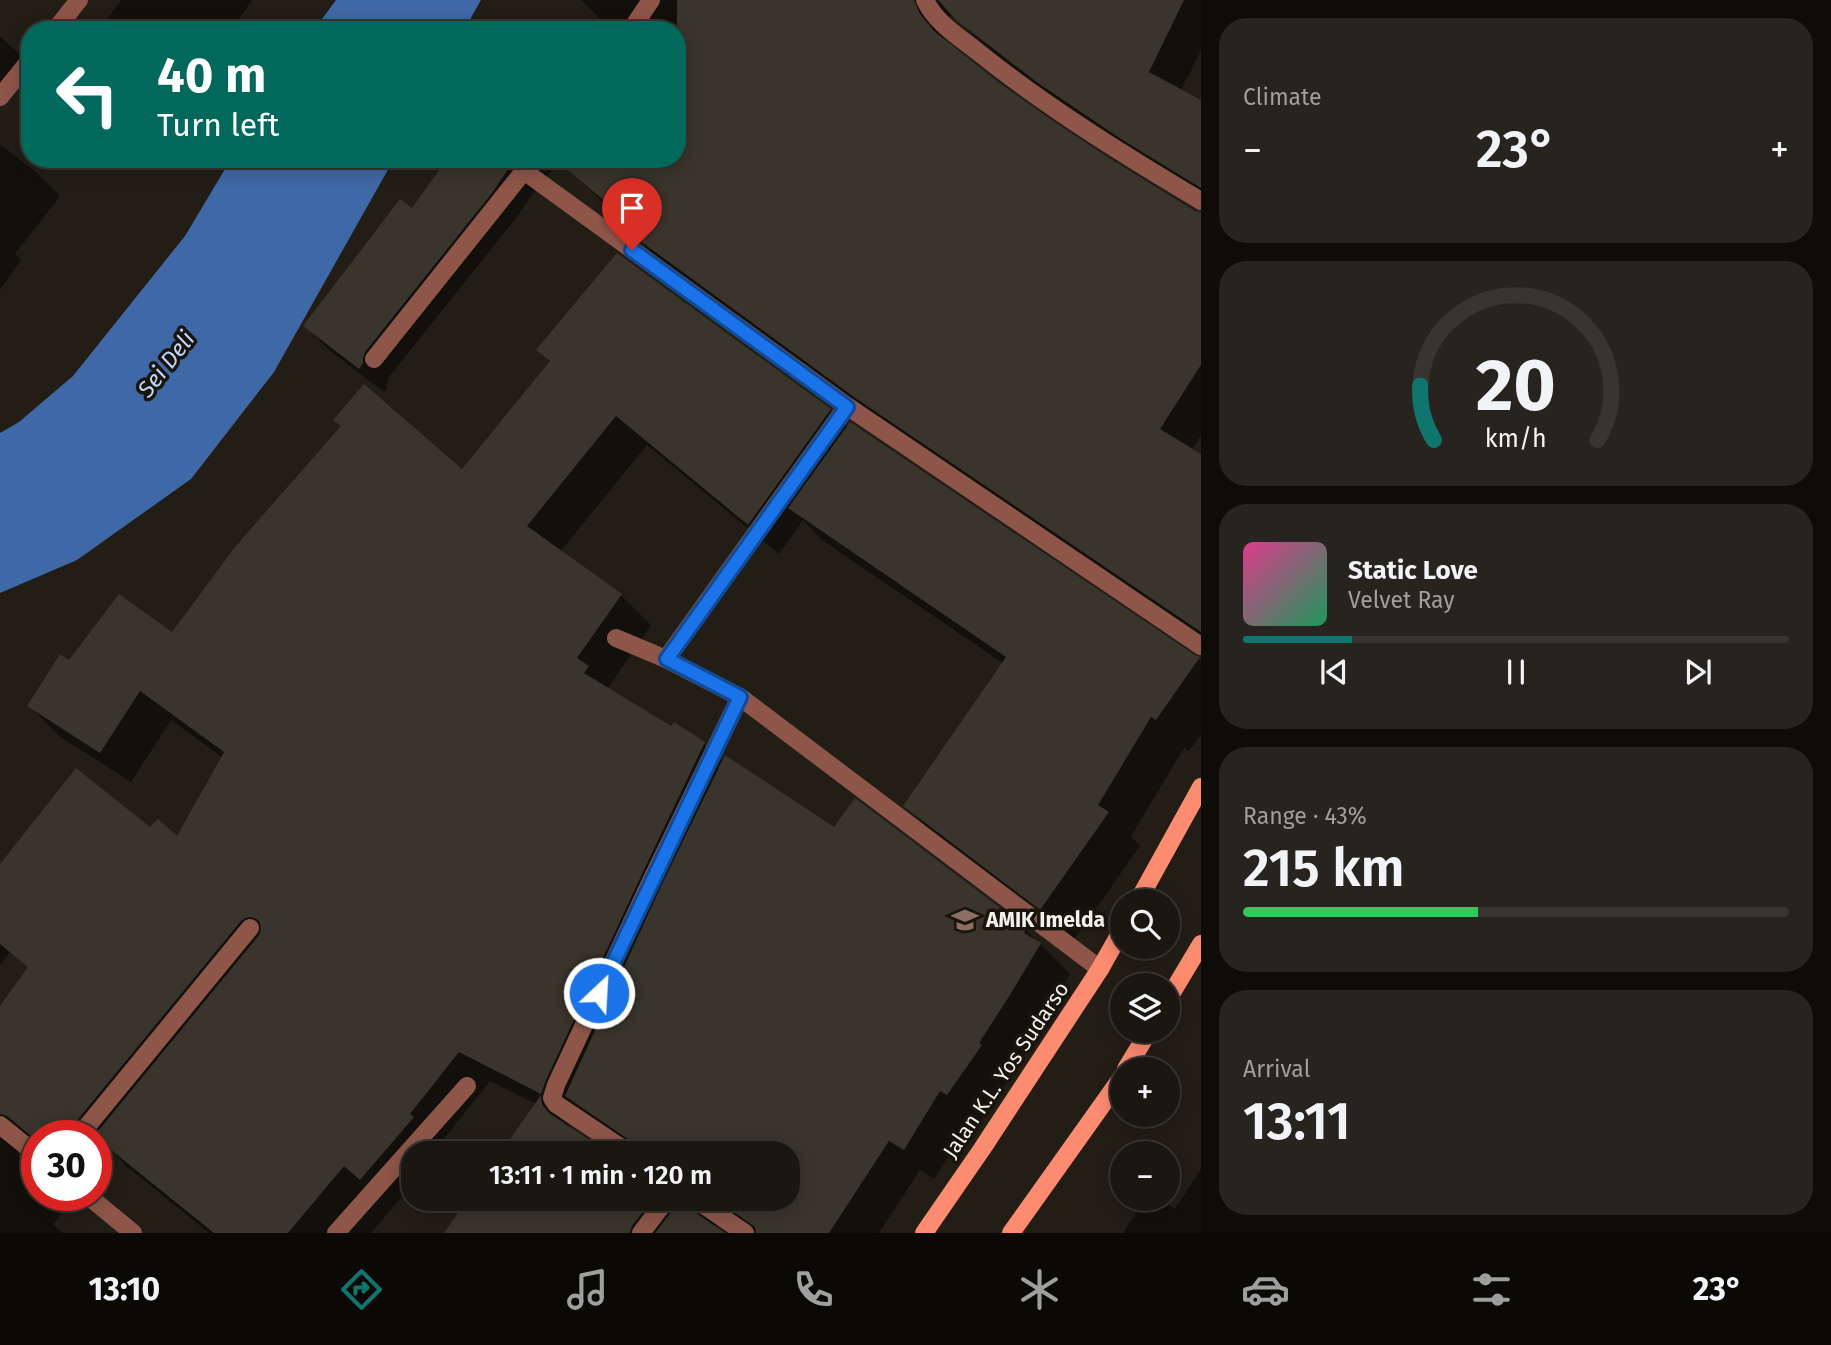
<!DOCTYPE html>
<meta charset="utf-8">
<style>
:root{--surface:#1a1610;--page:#27231e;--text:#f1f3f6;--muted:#9f9f9f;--line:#383530;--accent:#0f766e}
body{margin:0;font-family:"Fira Sans",sans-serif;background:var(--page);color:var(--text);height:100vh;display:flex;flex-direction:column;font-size:26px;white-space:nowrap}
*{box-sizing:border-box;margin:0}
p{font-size:23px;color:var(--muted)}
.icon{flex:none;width:38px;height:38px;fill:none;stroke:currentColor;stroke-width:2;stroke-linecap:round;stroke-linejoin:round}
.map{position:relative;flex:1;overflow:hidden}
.sheet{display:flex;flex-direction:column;gap:18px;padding:18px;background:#0e0c09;width:630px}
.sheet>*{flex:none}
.banner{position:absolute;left:21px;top:21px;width:665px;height:147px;border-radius:28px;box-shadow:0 4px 18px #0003,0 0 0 2px var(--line);background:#00695c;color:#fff;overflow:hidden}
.tools{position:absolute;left:1110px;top:889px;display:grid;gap:14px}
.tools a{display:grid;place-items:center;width:70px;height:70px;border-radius:50%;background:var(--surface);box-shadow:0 4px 18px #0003,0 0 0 2px var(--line);font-size:35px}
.speed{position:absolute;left:21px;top:1120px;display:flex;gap:14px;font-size:35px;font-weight:700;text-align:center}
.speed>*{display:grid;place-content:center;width:91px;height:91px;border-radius:50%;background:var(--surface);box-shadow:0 4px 18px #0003,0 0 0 2px var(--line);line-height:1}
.speed .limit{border:10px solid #d22;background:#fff;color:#111}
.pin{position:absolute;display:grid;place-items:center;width:60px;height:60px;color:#fff;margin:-72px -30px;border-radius:50% 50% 50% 0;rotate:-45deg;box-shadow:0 0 7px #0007}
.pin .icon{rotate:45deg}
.me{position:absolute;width:77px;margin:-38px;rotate:25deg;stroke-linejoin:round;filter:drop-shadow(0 0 5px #0008)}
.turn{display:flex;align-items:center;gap:24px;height:147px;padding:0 21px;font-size:32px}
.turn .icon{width:91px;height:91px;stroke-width:2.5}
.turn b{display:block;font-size:49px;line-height:60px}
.big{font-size:52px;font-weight:600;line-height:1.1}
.sheet .tile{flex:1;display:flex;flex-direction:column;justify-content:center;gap:10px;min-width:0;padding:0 24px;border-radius:28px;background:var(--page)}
.sheet .dial{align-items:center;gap:0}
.dial svg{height:182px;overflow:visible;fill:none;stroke:var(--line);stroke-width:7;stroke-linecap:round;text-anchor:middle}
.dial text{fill:var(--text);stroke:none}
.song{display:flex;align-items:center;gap:21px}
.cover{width:84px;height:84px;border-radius:10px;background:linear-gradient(135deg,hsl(330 70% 55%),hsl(150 70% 35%))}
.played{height:7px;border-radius:4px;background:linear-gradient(90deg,var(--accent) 20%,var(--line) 20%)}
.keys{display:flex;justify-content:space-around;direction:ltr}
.heat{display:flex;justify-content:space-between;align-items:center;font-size:38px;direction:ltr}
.charge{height:10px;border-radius:5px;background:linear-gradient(90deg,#34c759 43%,var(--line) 0)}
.trip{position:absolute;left:401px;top:1141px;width:399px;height:70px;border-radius:28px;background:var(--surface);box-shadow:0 4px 18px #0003,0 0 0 2px var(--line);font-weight:600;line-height:70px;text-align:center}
.tabs{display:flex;height:112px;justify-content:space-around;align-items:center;background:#0a0906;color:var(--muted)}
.tabs .icon{width:49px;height:49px}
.tabs .active{color:var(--accent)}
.tabs b{font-size:32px;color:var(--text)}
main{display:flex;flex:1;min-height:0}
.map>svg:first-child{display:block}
.water{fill:#3f68a6}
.shadow{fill:#0007}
.building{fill:#39352c}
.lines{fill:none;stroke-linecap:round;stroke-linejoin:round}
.lane{stroke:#8d5649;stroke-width:18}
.street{stroke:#8d5649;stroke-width:18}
.primary{stroke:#fd8b70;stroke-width:18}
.route-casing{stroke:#114b97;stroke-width:18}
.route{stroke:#1a73e8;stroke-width:12}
.labels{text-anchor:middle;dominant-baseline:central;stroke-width:7;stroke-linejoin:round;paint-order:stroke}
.poi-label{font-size:21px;font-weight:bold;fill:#f5f2ec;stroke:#19150d;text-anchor:start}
.street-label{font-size:21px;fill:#f5f2ec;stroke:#19150d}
.water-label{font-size:23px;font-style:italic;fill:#c1d8fc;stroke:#19150d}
</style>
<main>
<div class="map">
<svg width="1201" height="1233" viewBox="0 0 1201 1233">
<rect width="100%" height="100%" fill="#221e16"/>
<g class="water">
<path d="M 336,0 L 481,0 L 464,30 L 314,30 Z"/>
<path d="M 231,159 L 394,159 L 274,372 L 191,479 L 77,560 L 0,593 L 0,433 L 19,422 L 73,376 L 185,236 Z"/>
</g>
<g class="shadow">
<path d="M 121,0 L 252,0 L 231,30 L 99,30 Z"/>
<path d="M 581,0 L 1201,0 L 1201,50 L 1181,91 L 1201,188 L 1201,197 L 1068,111 L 986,48 L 954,16 L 948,17 L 942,35 L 950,47 L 1024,103 L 1108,160 L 1194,212 L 1201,214 L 1201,435 L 1192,450 L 1201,456 L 1201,639 L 883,424 L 662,263 L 634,235 L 638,231 L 596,196 L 568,169 L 677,159 L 677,30 L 614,30 L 604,23 Z"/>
<path d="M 0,36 L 23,58 L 0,84 Z"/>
<path d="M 0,144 L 38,174 L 60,196 L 15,254 L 21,260 L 0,290 Z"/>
<path d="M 449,159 L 560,159 L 542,183 L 541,182 L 516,218 L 389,377 L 387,383 L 387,388 L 384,392 L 329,350 L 305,326 L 412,211 Z"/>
<path d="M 539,350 L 830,410 L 848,428 L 1201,661 L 1201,734 L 1189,751 L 1184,748 L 1131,836 L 1140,846 L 1073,941 L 937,838 L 905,805 L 1004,664 L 822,540 L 803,520 L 779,554 L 647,445 L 560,552 L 621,595 L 651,625 L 608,688 L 672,728 L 674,724 L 704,744 L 723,762 L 835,829 L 1026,930 L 1070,974 L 1040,1026 L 1009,1075 L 1011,1076 L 978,1124 L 971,1120 L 934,1179 L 920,1170 L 879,1233 L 753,1233 L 720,1219 L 714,1228 L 722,1233 L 446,1233 L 470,1199 L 788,1199 L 788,1153 L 637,1153 L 597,1126 L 577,1106 L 575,1111 L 563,1119 L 571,1127 L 571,1130 L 606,1153 L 502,1153 L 536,1104 L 490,1081 L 439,1145 L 443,1149 L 439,1153 L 413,1153 L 413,1183 L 371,1233 L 209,1233 L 126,1166 L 109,1148 L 96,1164 L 96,1136 L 37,1136 L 37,1145 L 22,1147 L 19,1153 L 19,1157 L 29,1165 L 37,1168 L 37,1195 L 74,1195 L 53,1225 L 63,1233 L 0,1233 L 0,1009 L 151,829 L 178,839 L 223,758 L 171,720 L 131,782 L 59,736 L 29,705 L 69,663 L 172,635 L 462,472 L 551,362 Z"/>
<path d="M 0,867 L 44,909 L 0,965 Z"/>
<path d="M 1201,1169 L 1201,1233 L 1123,1233 L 1145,1199 L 1159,1199 L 1175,1209 Z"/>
</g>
<g class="building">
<path d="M 677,0 L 914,0 L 920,14 L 934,31 L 998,82 L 1053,121 L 1109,158 L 1195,211 L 1201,212 L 1201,365 L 1160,429 L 1201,454 L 1201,632 L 854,397 L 632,235 L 637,229 L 555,159 L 677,159 Z"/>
<path d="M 938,0 L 1184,0 L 1149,72 L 1201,100 L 1201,188 L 1121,139 L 1038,83 L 956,20 Z"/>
<path d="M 447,159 L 515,159 L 492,193 L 365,352 L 363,358 L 363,363 L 359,369 L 303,326 L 400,199 L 412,208 Z"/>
<path d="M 617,253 L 831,409 L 748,525 L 616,416 L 527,526 L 622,594 L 577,658 L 589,666 L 584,673 L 671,726 L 674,722 L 705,742 L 642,874 L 546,1080 L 541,1094 L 459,1052 L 410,1114 L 414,1117 L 360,1180 L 344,1166 L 288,1233 L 214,1233 L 96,1138 L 96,1136 L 94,1136 L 259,935 L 261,929 L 260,923 L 257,919 L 251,917 L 245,918 L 241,921 L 70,1129 L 68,1136 L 31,1136 L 7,1116 L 0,1114 L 0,1006 L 28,967 L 0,944 L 0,864 L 76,768 L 150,827 L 158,819 L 177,836 L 224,752 L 140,691 L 100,753 L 27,706 L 60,654 L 69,660 L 119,594 L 172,632 L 235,547 L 341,426 L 333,420 L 364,384 L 462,469 L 550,361 L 536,350 Z"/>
<path d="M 850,422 L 1195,655 L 1200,657 L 1156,720 L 1151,717 L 1098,805 L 1109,812 L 1040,910 L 903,806 L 1006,657 L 788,508 Z"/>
<path d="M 725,755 L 834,827 L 855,798 L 1027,928 L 1024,933 L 1041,943 L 1010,995 L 979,1043 L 982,1045 L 947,1095 L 940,1091 L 904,1150 L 889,1141 L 829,1233 L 756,1233 L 755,1227 L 751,1224 L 715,1199 L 788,1199 L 788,1153 L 640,1153 L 639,1147 L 635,1144 L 565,1096 L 662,884 Z"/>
<path d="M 541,1095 L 542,1104 L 549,1113 L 609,1153 L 500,1153 Z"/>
<path d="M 468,1199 L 653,1199 L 632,1226 L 630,1233 L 444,1233 Z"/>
<path d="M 678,1199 L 684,1199 L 685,1205 L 689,1208 L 725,1233 L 655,1233 L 676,1206 Z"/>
</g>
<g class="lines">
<path class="lane" d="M 641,1233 L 667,1199"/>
<g class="street">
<path d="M 925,0 C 936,23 958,36 978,52 C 1048,108 1124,155 1201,201"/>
<path d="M 55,30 L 79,0"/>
<path d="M 631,30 L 651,0"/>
<path d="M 0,97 L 30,60"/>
<path d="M 524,171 L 847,406 L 1201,646"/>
<path d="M 374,359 L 524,171 L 531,159"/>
<path d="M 616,638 L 666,659 L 740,697 L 1100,969"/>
<path d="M 666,659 L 847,406"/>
<path d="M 0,1125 L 37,1155"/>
<path d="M 79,1136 L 250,928"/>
<path d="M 629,1153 L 556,1104 L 552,1098 L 556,1085 L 652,879 L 740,697"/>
<path d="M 87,1195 L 133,1233"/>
<path d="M 695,1199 L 745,1233"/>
<path d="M 336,1233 L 467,1086"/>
</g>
<g class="primary">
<path d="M 1138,901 L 1201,787"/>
<path d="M 1167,1001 L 1201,944"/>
<path d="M 1126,1069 L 1149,1031"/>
<path d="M 924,1233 L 982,1149 L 1100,969 L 1122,930"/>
<path d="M 1011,1233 L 1122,1077"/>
</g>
</g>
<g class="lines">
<g class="route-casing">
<path id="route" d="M 599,993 L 740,697 L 667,659 L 847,407 L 632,250"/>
</g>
<use href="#route" class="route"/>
</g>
<defs>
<g id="university-bare" transform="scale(2.1)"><path d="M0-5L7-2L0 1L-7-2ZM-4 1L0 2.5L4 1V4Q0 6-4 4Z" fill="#8d6e63" stroke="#19150d" stroke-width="2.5" paint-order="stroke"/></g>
</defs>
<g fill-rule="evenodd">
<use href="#university-bare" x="965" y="920"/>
</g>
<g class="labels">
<g class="poi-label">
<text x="986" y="920">AMIK Imelda</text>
</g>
<g class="street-label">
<text transform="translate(1006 1070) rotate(-56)">Jalan K.L. Yos Sudarso</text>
</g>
<g class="water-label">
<text transform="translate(166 364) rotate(-52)">Sei Deli</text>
</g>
</g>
</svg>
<div class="tools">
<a><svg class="icon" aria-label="search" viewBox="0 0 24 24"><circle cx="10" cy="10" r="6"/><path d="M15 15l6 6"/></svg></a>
<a><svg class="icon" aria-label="layers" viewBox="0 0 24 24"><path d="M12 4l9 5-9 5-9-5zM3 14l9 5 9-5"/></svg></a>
<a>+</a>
<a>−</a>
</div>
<div class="speed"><div class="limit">30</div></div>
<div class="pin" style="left:632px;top:250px;background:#d93025"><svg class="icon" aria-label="arrive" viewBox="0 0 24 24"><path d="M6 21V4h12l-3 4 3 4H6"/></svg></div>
<svg class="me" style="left:599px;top:993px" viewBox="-20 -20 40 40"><circle r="17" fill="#1a73e8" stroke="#fff" stroke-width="3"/><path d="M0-11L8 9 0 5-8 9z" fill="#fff"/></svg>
<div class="trip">13:11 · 1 min · 120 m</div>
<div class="banner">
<div class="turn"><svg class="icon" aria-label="left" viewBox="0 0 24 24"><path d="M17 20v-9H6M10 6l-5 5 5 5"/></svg><div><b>40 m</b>Turn left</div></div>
</div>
</div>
<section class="sheet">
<div class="tile"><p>Climate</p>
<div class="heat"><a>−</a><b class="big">23°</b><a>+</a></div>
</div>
<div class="tile dial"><svg viewBox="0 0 100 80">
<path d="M14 69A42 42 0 1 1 86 69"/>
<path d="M14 69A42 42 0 0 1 8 45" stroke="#0f766e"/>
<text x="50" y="56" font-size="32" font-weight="700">20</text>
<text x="50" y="72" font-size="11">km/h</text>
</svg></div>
<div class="tile">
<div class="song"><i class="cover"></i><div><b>Static Love</b><p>Velvet Ray</p></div></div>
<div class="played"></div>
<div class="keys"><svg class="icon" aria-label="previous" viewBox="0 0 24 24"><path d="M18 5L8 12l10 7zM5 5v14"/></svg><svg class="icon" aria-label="pause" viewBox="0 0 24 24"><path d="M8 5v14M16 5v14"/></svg><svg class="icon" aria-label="next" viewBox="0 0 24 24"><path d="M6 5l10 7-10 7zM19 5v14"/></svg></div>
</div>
<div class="tile"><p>Range · 43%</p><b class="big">215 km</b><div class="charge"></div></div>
<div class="tile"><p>Arrival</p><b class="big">13:11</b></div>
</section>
</main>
<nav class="tabs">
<b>13:10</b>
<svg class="icon active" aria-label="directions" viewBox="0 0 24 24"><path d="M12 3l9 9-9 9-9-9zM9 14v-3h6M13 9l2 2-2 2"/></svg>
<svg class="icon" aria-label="music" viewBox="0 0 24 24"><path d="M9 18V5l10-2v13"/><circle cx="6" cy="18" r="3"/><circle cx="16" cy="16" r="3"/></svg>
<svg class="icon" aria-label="phone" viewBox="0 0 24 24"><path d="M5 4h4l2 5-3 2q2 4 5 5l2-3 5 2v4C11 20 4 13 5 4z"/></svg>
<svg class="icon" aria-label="climate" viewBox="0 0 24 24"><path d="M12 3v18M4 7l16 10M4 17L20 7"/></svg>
<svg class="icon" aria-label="car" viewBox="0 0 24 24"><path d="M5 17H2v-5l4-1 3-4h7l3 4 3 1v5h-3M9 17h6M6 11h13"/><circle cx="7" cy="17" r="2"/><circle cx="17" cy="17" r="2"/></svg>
<svg class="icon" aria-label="filters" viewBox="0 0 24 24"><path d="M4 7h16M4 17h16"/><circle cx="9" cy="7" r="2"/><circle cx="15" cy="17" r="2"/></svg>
<b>23°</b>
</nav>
